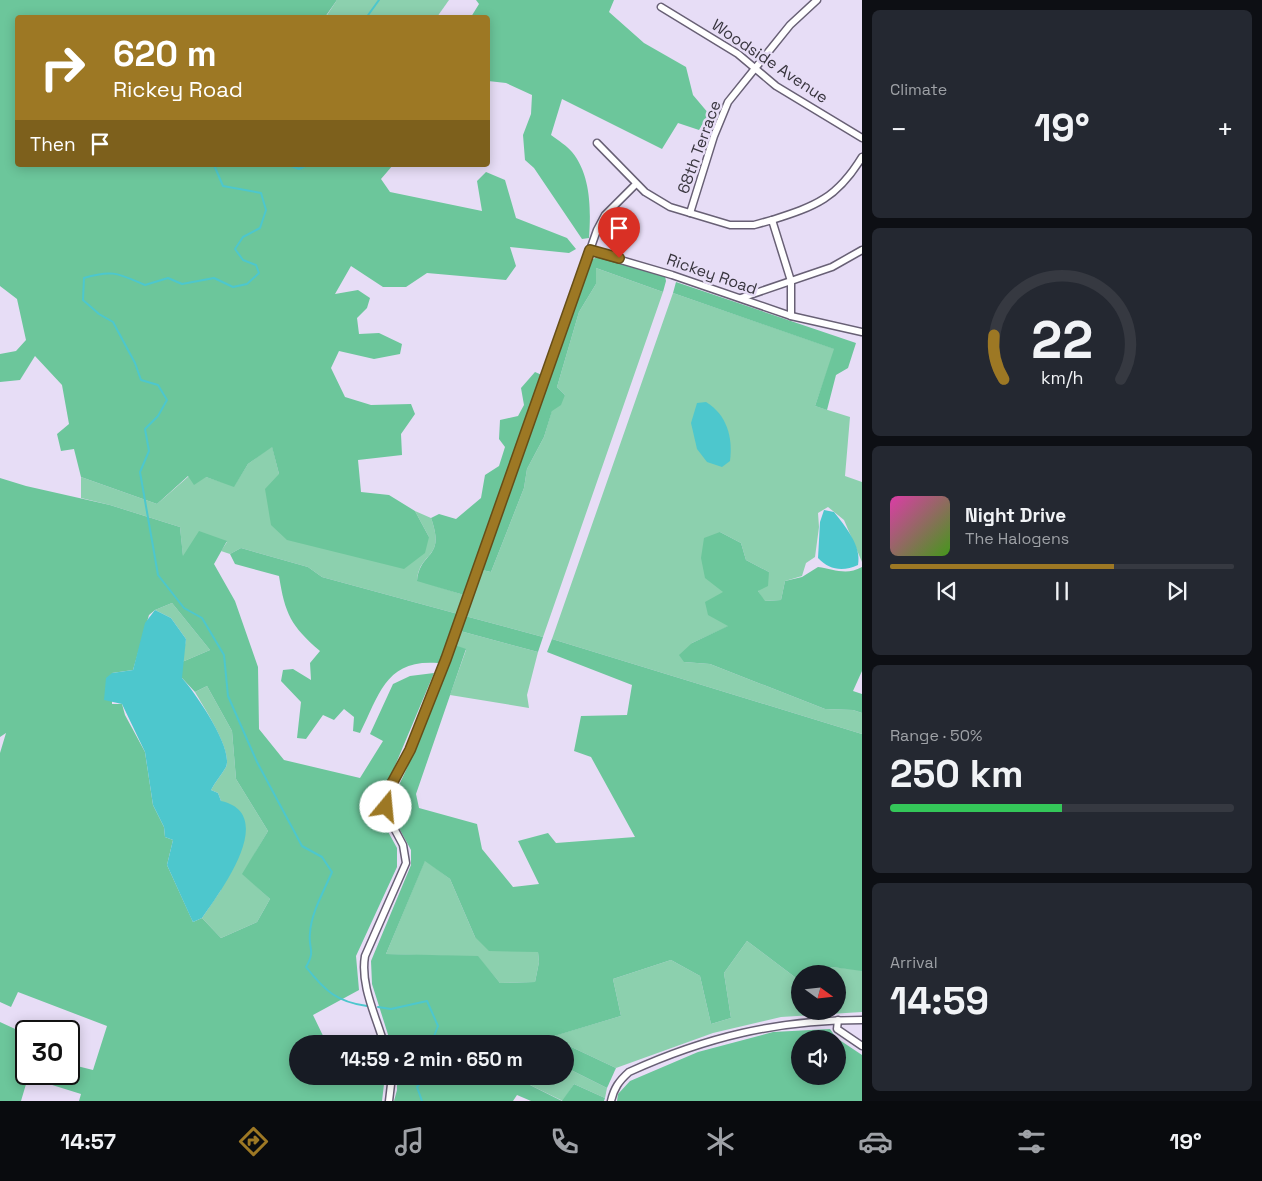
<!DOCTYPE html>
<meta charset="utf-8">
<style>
:root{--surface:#171b24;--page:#242831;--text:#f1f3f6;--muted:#9ea1a6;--line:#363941;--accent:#9d7824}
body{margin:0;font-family:"Space Grotesk",sans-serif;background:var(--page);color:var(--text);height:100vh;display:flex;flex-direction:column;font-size:19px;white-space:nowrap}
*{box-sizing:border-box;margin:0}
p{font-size:16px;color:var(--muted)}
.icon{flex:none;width:28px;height:28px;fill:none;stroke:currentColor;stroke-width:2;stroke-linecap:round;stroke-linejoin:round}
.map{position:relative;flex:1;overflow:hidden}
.panel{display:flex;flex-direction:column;gap:10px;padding:10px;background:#0d0f14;width:400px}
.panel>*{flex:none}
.hud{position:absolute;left:15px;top:15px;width:475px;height:152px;border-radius:5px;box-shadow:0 2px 12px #0003;background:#9d7824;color:#fff;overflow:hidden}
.needle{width:32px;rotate:105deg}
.fabs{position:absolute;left:791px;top:965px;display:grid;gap:10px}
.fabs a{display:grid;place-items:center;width:55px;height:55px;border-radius:50%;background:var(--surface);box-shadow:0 2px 12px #0003;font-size:25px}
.speed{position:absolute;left:15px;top:1020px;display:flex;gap:10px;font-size:25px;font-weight:700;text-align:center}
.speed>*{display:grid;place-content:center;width:65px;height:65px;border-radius:50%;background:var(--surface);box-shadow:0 2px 12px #0003;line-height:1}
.speed .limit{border:2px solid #111;border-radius:8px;background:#fff;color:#111}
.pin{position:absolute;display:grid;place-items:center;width:42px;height:42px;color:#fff;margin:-51px -21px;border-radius:50% 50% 50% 0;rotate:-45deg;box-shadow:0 0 5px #0007}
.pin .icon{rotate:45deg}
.me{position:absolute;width:55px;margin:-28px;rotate:17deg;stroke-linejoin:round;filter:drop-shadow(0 0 4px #0008)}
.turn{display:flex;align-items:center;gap:18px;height:105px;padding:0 15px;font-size:22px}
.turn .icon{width:65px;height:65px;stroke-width:2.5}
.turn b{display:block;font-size:35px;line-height:42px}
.then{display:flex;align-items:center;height:48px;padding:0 15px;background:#0003;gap:10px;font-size:19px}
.big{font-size:38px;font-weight:800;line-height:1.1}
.panel .widget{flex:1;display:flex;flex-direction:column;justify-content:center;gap:8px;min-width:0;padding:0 18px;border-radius:8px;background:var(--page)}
.panel .dial{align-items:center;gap:0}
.dial svg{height:130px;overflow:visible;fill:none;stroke:var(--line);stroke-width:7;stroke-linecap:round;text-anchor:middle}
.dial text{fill:var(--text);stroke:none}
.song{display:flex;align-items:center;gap:15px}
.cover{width:60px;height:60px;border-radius:8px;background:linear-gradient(135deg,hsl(320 70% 55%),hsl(100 70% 35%))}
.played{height:5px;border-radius:2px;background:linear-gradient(90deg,var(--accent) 65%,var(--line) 65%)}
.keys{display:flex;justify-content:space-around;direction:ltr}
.heat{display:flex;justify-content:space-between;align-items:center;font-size:28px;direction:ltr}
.charge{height:8px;border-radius:4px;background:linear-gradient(90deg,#34c759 50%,var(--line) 0)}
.trip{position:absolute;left:289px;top:1035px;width:285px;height:50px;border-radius:25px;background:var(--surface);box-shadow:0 2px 12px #0003;font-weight:800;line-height:50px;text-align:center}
.dock{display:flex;height:80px;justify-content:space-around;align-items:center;background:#090b0e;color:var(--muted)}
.dock .icon{width:35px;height:35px}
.dock .current{color:var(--accent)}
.dock b{font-size:22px;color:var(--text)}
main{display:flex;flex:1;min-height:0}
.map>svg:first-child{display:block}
.green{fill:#8cd0ae}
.forest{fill:#6cc69b;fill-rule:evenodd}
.water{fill:#4dc7cd}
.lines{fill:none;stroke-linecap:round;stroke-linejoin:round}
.stream{stroke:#4dc7cd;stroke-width:2}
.minor-casing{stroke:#686075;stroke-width:9}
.minor{stroke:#fff;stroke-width:6}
.route-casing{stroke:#664e17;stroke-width:12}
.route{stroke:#9d7824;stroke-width:9}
.labels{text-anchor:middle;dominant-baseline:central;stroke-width:5;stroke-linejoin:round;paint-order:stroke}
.street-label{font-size:16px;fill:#39363f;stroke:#e7ddf6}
</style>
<main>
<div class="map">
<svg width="862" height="1101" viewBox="0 0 862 1101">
<rect width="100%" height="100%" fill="#e7ddf6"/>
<g class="green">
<path d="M 337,0 L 449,0 L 437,17 L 325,18 Z"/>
<path d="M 596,268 L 663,292 L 543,637 L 465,616 L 482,570 L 491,572 L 524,488 L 527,469 L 544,437 L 552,410 L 565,395 L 557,387 L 579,312 L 596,284 Z"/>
<path d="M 673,293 L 835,349 L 815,406 L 850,417 L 845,476 L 862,482 L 862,562 L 844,520 L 828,507 L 818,513 L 819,527 L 815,557 L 806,563 L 802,576 L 785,581 L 781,600 L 764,601 L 758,591 L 769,572 L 746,560 L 741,543 L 720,532 L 723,592 L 729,626 L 692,643 L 684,662 L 710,664 L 825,709 L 853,710 L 862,713 L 862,734 L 552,639 Z"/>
<path d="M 272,446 L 279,474 L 429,537 L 415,511 L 431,518 C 446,560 420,550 417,580 L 464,595 L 458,614 L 322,577 L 308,567 L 241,548 L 230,554 L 221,551 L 227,542 L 183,557 L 180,527 L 110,505 L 81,498 L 81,477 L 157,504 L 189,476 L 206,477 L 234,486 L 248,464 Z"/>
<path d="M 172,603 L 210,650 L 182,662 L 186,639 L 171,618 L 155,610 Z"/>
<path d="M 460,631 L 538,652 L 527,695 L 529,708 L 450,695 L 466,650 L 455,645 Z"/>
<path d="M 207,686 L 232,731 L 236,779 L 268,831 L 243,874 L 270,899 L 257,922 L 221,938 L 202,918 L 221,890 L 221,801 L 218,793 L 211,790 C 215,782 222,774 226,767 C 233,751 203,706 195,692 Z"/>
<path d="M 425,860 L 450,879 L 475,937 L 538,952 L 539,962 L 535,982 L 500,983 L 478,957 L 386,954 Z"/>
<path d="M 747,941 L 800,981 L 800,1011 L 838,1011 L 838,974 L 821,974 L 832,967 L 862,970 L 862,1012 L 781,1017 L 713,1033 L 616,1068 L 550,1037 L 621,1016 L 613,979 L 671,960 L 700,976 L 711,1024 L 731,1018 L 724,973 Z"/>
<path d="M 565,1067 L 607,1088 L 605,1098 L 574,1084 L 563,1101 L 528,1084 L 533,1076 L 565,1076 Z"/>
</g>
<g class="forest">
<path d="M 0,0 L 337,0 L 325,17 L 18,18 L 18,165 L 393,165 L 381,179 L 390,192 L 482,211 L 477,181 L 486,172 L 505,180 L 516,218 L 567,238 L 576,249 L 569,253 L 510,247 L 516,266 L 506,280 L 427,273 L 406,287 L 383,287 L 351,266 L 335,294 L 358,290 L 370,298 L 367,308 L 357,318 L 359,334 L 379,333 L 402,344 L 400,354 L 374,359 L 339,351 L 331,368 L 345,397 L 371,405 L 411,404 L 415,414 L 401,434 L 402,455 L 358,460 L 361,492 L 389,495 L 415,511 L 429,537 L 425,553 L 404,569 L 287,540 L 271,525 L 265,489 L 279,474 L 272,447 L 248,464 L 234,487 L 206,477 L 194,485 L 188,476 L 157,504 L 81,477 L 74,449 L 61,451 L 57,434 L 69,424 L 62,385 L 35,356 L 20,380 L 0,382 L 0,354 L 16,351 L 26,340 L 17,299 L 0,286 Z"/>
<path d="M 476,0 L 614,0 L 609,12 L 644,43 L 686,67 L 693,95 L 709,114 L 699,130 L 678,123 L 662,149 L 562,99 L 551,135 C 558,140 567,146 572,152 C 591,175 591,210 589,238 L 582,239 L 534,168 L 525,160 L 523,135 L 531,114 L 532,95 L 506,83 L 488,81 L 488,18 L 471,17 L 479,4 Z"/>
<path d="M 595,258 L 604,258 L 665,276 L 666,281 L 663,292 L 596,268 L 596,284 L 579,312 L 557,387 L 565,395 L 561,405 L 552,411 L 544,437 L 527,469 L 524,488 L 491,572 L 482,570 L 591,260 Z"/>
<path d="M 676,282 L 856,343 L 848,368 L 836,375 L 827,410 L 815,406 L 834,349 L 673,293 Z"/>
<path d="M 535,372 L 542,375 L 464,595 L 417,581 C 420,550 446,560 431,518 L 439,514 L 456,519 L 481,498 L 485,475 L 499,466 L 505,447 L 499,439 L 500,420 L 518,416 L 524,405 L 521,388 Z"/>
<path d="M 0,478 L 26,486 L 110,505 L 180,527 L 183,556 L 199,531 L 227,541 L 214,564 L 235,601 L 258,667 L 259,729 L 284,760 L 360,778 L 383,741 L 370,734 L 393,684 L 410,676 L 434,673 L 392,773 L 381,792 L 380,817 L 397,848 L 397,867 L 356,956 L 359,990 L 313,1015 L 327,1044 L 298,1044 L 298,1076 L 385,1076 L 382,1101 L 79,1101 L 81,1094 L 49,1084 L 52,1074 L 69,1074 L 69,1064 L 93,1070 L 107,1026 L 18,992 L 11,1007 L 0,1002 L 0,753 L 6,733 L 0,737 ZM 172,603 L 210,650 L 182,662 L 182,678 L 195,692 L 207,686 L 232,731 L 236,779 L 268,831 L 242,874 L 270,899 L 257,922 L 221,938 L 202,918 L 193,922 L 167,865 L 173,840 L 165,837 L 164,827 L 153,805 L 145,752 L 125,715 L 122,704 L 112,704 L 112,673 L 133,670 L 149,615 L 155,610 Z"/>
<path d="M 720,532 L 741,543 L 746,560 L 769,572 L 768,586 L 758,591 L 765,601 L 781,600 L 785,581 L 802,577 L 818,567 C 834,569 846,576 862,567 L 862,671 L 853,691 L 862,694 L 862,713 L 853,710 L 825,709 L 710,664 L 684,662 L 679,655 L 692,643 L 728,626 L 708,615 L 705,602 L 723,592 L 705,578 L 701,558 L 704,538 Z"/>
<path d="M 241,548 L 308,567 L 322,577 L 458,614 L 441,661 L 438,663 C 386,659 380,693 360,733 L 353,731 L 354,717 L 344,709 L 334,720 L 323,715 L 306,739 L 297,738 L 301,702 L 281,681 L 283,670 L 293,669 L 311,680 L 310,663 L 320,651 C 291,626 285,614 279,576 L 235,564 L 230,554 Z"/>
<path d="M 465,616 L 543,637 L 538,652 L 460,631 Z"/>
<path d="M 552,639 L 862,734 L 862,971 L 832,967 L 821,974 L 800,974 L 800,981 L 747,941 L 724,973 L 731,1018 L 711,1024 L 700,976 L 671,960 L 613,979 L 621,1016 L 551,1037 L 565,1044 L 391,1044 L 372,984 L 371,961 L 411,865 L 411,850 L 394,819 L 393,798 L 407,768 L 455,645 L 466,649 L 416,794 L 419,808 L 477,824 L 482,849 L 513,887 L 539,884 L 518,841 L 548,833 L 556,843 L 635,837 L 591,757 L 574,751 L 581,716 L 627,715 L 632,685 L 547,652 ZM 425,861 L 450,879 L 475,937 L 489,951 L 538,952 L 539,962 L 535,982 L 500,983 L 478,956 L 386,954 Z"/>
<path d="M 0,1022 L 26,1034 L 26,1074 L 29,1074 L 21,1101 L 0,1101 Z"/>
<path d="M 830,1029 L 837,1039 L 800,1039 L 800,1076 L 838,1076 L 838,1039 L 862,1055 L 862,1101 L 617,1101 L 618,1094 L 630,1081 L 698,1052 L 773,1032 Z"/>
<path d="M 565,1044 L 616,1068 L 607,1088 L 565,1067 Z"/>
<path d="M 397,1076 L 533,1076 L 528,1084 L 562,1101 L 574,1084 L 605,1098 L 604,1101 L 531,1101 L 517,1095 L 513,1101 L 394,1101 L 397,1090 Z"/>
</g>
<g class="water">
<path d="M 706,402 C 727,415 733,437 730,461 L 722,467 L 707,462 L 697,449 L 691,423 L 697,403 Z"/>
<path d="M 824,510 L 834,512 C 845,526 862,546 858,565 C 843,572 829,570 818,558 L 820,522 Z"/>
<path d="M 155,610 L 171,618 L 186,639 L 182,678 C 194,691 234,748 226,767 C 222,774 215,782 211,790 L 218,793 L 221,801 C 279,814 220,892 202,918 L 193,922 L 191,918 L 167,865 L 173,840 L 165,837 L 164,827 L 153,805 L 145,752 L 122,704 L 104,700 L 106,678 L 112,673 L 133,670 L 145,623 Z"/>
</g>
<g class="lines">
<g class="stream">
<path d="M 366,18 L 379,0"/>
<path d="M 214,165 L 223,186 L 261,193 L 266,210 L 260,228 L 243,237 L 235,249 L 243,260 L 256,265 L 259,273 L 247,284 L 233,287 L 214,278 L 182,284 L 168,278 L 145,285 C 119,274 113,269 84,278 L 83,300 L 99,314 L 113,322 L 135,363 L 141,380 L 158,385 L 167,400 L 158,416 L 145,429 L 149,451 L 140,472 L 158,575 L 184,608 L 202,618 L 224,655 L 228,696 L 257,762 L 302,846 L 322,857 L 332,872 C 324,891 311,913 310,933 C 308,949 316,950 306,967 C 325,991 337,1002 367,1006"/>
<path d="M 289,165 L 299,169 L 307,165"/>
<path d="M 378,1007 L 391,1009 L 427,1001 L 438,1026 L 431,1044"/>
<path d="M 422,1101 L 417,1087 L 426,1076"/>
</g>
<g class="minor-casing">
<g id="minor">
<path d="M 661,7 L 738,54 L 776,86 L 862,138"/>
<path d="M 597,143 L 645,192 L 670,207 L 730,225 L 754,225 L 772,220 L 791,281 L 791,316"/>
<path d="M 690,213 L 714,136 L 728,102 L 790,25 L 817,0"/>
<path d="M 772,220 C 816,206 837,198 862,157"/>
<path d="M 590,251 L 672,275 L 791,316 L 862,332"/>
<path d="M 741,298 L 832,267 L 862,250"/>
<path d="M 838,1020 L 837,1029 L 862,1046"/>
<path d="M 384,1044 C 376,1016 360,985 365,956 L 406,863 L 403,845 L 387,815 L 387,795 L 410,750 L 446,659 L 597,230 L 605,215 L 636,184"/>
<path d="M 389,1101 L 392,1076"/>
<path d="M 611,1101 C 614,1088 619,1081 629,1072 C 706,1037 777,1020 862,1020"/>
</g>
</g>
<use href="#minor" class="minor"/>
</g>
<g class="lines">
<g class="route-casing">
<path id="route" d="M 386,807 L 390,787 L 410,750 L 446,659 L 590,250 L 619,258"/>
</g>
<use href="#route" class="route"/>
</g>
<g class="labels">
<g class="street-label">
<text transform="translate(770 61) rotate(34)">Woodside Avenue</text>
<text transform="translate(699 147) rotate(-70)">68th Terrace</text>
<text transform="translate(712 274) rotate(19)">Rickey Road</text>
</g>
</g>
</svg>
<div class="fabs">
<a><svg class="needle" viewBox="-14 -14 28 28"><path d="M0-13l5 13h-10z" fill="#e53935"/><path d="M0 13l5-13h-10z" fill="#9ea1a6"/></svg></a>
<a><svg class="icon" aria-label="sound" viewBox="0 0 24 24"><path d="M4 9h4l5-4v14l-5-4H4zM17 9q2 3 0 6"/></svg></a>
</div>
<div class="speed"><div class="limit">30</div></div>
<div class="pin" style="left:619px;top:258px;background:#d93025"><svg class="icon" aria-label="arrive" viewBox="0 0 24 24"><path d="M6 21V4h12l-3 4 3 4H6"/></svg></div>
<svg class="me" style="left:386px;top:807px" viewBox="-20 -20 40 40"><circle r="19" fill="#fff"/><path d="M0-13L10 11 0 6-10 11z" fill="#9d7824"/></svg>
<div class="trip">14:59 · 2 min · 650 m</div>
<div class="hud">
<div class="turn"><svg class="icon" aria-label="right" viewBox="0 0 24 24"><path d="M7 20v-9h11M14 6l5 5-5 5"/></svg><div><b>620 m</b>Rickey Road</div></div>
<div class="then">Then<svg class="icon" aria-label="arrive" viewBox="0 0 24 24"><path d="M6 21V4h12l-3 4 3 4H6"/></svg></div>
</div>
</div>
<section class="panel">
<div class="widget"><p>Climate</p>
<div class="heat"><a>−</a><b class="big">19°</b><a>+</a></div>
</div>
<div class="widget dial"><svg viewBox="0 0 100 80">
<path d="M14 69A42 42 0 1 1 86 69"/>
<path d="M14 69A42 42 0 0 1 8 42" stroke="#9d7824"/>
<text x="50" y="56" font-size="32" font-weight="700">22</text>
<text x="50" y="72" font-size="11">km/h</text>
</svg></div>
<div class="widget">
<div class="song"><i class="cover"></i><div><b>Night Drive</b><p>The Halogens</p></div></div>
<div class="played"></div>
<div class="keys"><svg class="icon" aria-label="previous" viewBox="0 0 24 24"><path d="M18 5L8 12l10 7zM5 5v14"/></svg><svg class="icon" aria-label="pause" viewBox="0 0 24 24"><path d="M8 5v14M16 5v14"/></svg><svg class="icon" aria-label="next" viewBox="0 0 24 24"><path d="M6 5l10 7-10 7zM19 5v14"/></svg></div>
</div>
<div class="widget"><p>Range · 50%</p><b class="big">250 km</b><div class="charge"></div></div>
<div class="widget"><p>Arrival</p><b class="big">14:59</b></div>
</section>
</main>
<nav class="dock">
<b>14:57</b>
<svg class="icon current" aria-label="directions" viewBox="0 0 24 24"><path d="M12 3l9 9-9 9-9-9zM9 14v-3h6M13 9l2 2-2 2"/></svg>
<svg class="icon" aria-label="music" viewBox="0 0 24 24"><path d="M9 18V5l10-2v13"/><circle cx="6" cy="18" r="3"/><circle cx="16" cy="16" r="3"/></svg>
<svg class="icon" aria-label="phone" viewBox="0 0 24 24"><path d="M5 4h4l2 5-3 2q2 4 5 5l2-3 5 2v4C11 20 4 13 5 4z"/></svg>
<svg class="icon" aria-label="climate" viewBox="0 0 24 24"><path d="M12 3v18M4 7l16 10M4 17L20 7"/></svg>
<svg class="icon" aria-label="car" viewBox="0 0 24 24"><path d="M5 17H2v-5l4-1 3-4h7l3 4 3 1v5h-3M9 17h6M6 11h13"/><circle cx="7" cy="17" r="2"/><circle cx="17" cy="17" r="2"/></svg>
<svg class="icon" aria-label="filters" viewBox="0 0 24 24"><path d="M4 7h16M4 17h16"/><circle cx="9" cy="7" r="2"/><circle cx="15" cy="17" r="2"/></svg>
<b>19°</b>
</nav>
